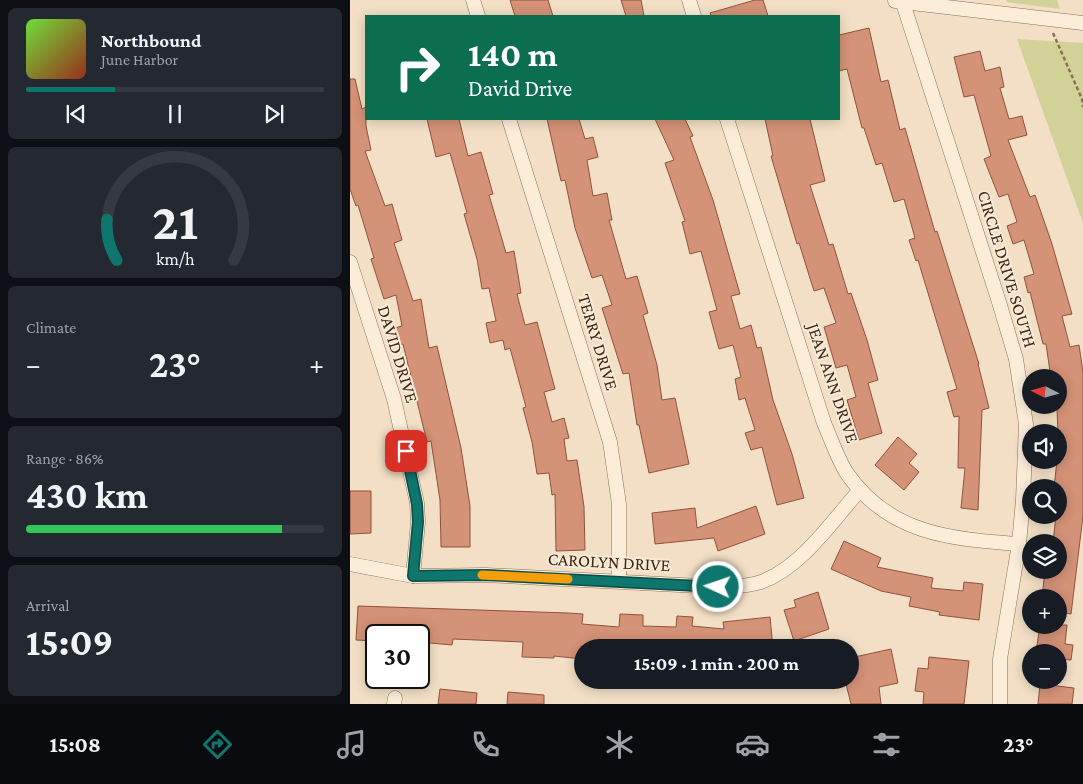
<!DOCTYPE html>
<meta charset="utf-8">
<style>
:root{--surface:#171b24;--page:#242831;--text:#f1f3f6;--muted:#9ea1a6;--line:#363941;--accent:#0f766e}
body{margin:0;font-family:"Crimson Pro",serif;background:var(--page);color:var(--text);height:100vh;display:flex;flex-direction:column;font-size:19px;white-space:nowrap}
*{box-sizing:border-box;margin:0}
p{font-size:16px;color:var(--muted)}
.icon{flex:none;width:28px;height:28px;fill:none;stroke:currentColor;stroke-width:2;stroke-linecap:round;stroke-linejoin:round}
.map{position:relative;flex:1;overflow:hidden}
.drawer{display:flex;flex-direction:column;gap:8px;padding:8px;background:#0d0f14;width:350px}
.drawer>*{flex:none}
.hud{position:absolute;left:15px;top:15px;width:475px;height:105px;border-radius:0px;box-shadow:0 2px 12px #0003;background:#0b6e4f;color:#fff;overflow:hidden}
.needle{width:32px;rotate:276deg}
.tools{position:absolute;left:672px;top:369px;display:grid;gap:10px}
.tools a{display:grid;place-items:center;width:45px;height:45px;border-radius:50%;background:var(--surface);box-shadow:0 2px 12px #0003;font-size:25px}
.speed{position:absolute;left:15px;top:624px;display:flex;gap:10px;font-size:25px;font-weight:700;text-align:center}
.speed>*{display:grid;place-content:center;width:65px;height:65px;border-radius:50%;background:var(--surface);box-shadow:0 2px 12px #0003;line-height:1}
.speed .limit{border:2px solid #111;border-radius:8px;background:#fff;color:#111}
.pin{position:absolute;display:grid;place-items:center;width:42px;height:42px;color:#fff;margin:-21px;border-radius:10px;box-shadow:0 2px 8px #0006}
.me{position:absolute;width:55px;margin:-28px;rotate:273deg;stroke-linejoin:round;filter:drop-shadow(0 0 4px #0008)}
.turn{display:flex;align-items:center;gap:18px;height:105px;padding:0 20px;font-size:22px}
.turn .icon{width:65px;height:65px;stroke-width:2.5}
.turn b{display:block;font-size:35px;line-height:42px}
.big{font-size:38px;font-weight:700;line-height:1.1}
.drawer .widget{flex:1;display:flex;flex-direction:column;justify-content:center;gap:8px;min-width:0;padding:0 18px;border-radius:8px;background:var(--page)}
.drawer .dial{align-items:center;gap:0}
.dial svg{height:130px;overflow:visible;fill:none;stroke:var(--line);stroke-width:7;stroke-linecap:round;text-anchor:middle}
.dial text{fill:var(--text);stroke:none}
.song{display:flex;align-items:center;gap:15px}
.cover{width:60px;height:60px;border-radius:8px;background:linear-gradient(135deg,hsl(100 70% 55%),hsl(10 70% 35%))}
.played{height:5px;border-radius:2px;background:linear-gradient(90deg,var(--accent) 30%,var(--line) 30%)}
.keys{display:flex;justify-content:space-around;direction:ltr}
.heat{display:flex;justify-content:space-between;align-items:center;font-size:28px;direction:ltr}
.charge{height:8px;border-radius:4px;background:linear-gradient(90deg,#34c759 86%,var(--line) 0)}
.trip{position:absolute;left:224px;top:639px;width:285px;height:50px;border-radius:25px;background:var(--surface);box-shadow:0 2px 12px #0003;font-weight:700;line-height:50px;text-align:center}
.tabs{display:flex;height:80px;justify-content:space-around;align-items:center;background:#090b0e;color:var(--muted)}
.tabs .icon{width:35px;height:35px}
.tabs .active{color:var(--accent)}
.tabs b{font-size:22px;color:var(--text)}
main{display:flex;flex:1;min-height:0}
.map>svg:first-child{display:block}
.green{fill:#d2d197}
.building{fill:#d49277;stroke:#91533c}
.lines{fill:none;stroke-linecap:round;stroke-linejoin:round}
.street-casing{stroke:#8f6f59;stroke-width:15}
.path{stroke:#8f6f59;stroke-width:2.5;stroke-dasharray:4 2.5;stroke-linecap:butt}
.street{stroke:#fcedd9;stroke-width:14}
.route-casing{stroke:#0a4d48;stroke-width:12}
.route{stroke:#0f766e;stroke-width:9}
.slow{stroke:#f59e0b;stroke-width:9}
.labels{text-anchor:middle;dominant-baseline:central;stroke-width:4;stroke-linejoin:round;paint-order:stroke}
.street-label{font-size:18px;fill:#3e291e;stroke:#f9ead5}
</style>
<main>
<section class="drawer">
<div class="widget">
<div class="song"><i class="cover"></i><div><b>Northbound</b><p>June Harbor</p></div></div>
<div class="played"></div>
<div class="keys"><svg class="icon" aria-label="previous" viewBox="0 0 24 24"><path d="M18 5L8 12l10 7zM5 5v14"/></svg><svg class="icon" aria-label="pause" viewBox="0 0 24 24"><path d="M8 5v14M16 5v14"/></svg><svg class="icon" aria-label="next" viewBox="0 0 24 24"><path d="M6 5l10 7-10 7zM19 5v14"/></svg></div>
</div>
<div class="widget dial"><svg viewBox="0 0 100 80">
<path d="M14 69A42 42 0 1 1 86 69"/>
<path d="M14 69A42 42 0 0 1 8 44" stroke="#0f766e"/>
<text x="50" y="56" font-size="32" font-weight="700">21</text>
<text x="50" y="72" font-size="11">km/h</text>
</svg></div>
<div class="widget"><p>Climate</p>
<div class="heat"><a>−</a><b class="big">23°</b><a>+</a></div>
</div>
<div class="widget"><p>Range · 86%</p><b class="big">430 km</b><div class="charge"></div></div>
<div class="widget"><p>Arrival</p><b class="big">15:09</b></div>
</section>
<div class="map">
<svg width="733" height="704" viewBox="0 0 733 704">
<rect width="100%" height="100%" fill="#f2dfc5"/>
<g class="green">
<path d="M 656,0 L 707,0 L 710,9 L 657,2 Z"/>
<path d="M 667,39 L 733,43 L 733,223 Z"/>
</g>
<g class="building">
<path d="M 160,0 L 198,0 L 203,16 L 165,16 Z"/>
<path d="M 271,0 L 291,0 L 294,16 L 276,16 Z"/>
<path d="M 405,0 L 413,0 L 418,16 L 361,16 L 360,13 Z"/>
<path d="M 519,28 L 531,82 L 538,80 L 550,130 L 555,128 L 585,232 L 587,231 L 629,364 L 628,364 L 639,408 L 632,410 L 628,510 L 611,508 L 615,468 L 608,468 L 609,416 L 604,417 L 597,392 L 607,389 L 568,260 L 566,261 L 559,240 L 565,238 L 554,199 L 544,202 L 532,163 L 526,165 L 514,128 L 512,128 L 497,69 L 489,71 L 489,35 Z"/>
<path d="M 630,51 L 635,71 L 650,67 L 654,87 L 650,88 L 659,119 L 672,116 L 677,135 L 658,140 L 680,197 L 685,195 L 702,244 L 722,314 L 712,316 L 720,347 L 729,345 L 733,372 L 733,516 L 721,614 L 709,612 L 709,598 L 692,598 L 695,570 L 709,570 L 709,542 L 703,542 L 706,516 L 709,517 L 709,488 L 704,488 L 707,460 L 709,460 L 707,409 L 709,409 L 709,378 L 701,378 L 696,344 L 693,344 L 680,292 L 678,293 L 674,277 L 684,274 L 674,240 L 663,244 L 657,226 L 667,222 L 658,194 L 649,197 L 634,159 L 641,156 L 624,95 L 614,97 L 604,57 Z"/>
<path d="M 0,79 L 5,79 L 12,109 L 16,107 L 16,126 L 21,150 L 15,151 L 35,206 L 42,204 L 52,240 L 44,243 L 63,301 L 71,299 L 79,348 L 87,346 L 111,448 L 120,506 L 120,547 L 91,547 L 90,500 L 81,441 L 77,442 L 53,344 L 48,345 L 45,328 L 52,326 L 46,295 L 34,299 L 21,259 L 24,258 L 8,205 L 6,206 L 0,189 Z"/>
<path d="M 77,119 L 109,119 L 118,156 L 131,152 L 143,194 L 139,195 L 156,253 L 164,251 L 171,293 L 167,294 L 175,325 L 187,322 L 205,389 L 194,392 L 202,422 L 214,418 L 219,438 L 214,439 L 217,461 L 227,460 L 234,507 L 235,550 L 206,551 L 205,494 L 202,495 L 199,473 L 187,474 L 182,442 L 173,408 L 176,407 L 160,348 L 155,350 L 153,340 L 140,343 L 136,323 L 146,321 L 139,288 L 132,289 L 127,259 L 114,214 L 117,213 L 100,153 L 86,157 Z"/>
<path d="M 197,119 L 229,119 L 235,139 L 243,137 L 248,157 L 237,160 L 243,196 L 257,193 L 262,220 L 259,220 L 276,279 L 287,276 L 298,313 L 293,315 L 307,365 L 312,400 L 325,398 L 339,464 L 299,473 L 289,425 L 287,425 L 279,373 L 273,374 L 252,308 L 262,305 L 252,275 L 242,278 L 225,228 L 215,180 L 211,181 Z"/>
<path d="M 305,119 L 335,119 L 343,136 L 340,137 L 363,200 L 390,294 L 381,296 L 390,329 L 401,325 L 407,348 L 411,347 L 423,400 L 442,454 L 454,498 L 427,505 L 412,447 L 401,450 L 395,433 L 405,430 L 395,398 L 389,400 L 385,379 L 391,377 L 383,345 L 369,349 L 359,312 L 367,310 L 351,251 L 340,254 L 332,222 L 335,221 L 315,163 L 324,160 Z"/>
<path d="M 415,119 L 460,119 L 475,181 L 460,185 L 479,245 L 483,244 L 498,294 L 501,293 L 517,340 L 528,380 L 518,383 L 532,433 L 509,440 L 497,400 L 506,397 L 497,365 L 486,368 L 474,327 L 486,323 L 474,288 L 464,291 L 449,243 L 447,244 L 421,156 L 423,156 Z"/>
<path d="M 548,437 L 567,454 L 559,463 L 569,472 L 554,490 L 525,465 Z"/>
<path d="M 0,491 L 21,491 L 21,533 L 0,534 Z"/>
<path d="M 406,506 L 415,534 L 368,551 L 364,538 L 305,544 L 302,513 L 345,508 L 347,528 Z"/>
<path d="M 494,541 L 531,558 L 527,567 L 583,578 L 581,588 L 613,591 L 614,582 L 633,584 L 629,620 L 589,615 L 590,612 L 559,606 L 561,597 L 531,591 L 481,569 Z"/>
<path d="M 468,592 L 479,629 L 444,641 L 434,610 L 446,607 L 444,600 Z"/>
<path d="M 8,606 L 218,613 L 233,614 L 232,624 L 269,627 L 270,614 L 293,615 L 293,626 L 326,627 L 327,616 L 343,617 L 342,626 L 374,629 L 373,622 L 420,617 L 423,648 L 232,648 L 232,659 L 204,656 L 204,658 L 172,657 L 173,642 L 103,639 L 102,645 L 69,642 L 69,635 L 26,635 L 26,641 L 6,640 Z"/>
<path d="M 690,625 L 717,625 L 715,644 L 723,645 L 721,660 L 709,659 L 709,652 L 686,652 Z"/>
<path d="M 541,649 L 548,683 L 529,687 L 531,704 L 501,704 L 495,680 L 500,680 L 500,658 Z"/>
<path d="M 579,657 L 619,661 L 614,704 L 573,704 L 574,692 L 565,691 L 568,668 L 578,669 Z"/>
<path d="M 690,684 L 724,688 L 722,704 L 688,704 Z"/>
<path d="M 90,689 L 127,693 L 126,704 L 88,704 Z"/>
<path d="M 158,692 L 194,695 L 194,704 L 157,704 Z"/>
</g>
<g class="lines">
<g class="street-casing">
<g id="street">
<path d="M 123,0 L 128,16"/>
<path d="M 339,0 L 344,16"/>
<path d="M 552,0 L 649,302 L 666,359 L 676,424 L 673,500 L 669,544 L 650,659 L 650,704"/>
<path d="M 545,1 L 733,23"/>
<path d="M 159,119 L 260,442 L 269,504 L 269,581"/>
<path d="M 377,119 L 474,423 C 481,439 487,457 496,472 C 538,534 600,539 669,544"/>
<path d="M 0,262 L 44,399 L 67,503 L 68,522 L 63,576"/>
<path d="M 0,564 L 63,576 L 136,575 L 369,587 C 383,586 397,587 411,582 C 452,567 481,522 510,490"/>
<path d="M 44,704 L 45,698"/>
</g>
</g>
<path class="path" d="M 703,33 L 732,99 L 733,107"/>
<use href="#street" class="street"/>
</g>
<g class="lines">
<g class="route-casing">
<path id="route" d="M 56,451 L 67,504 L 68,522 L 63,576 L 136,575 L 368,587"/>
</g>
<use href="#route" class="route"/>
<path class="slow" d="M 132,575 L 218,579"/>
</g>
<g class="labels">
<g class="street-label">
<text transform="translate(657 269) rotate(73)">CIRCLE DRIVE SOUTH</text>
<text transform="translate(248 342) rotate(73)">TERRY DRIVE</text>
<text transform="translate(48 354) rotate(73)">DAVID DRIVE</text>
<text transform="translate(483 383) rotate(71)">JEAN ANN DRIVE</text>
<text transform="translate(259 562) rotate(3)">CAROLYN DRIVE</text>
</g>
</g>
</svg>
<div class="tools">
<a><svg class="needle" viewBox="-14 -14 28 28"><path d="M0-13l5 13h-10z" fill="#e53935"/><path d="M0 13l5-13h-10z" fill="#9ea1a6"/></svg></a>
<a><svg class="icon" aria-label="sound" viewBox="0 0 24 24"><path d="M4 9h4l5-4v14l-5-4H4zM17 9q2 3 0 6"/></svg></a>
<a><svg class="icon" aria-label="search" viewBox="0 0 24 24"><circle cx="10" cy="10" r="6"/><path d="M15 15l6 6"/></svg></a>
<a><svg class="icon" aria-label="layers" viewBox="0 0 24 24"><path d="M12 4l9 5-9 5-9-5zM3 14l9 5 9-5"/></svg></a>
<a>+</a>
<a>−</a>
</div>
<div class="speed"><div class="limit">30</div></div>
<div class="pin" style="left:56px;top:451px;background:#d93025"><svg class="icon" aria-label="arrive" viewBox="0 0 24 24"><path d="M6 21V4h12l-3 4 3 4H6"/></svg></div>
<svg class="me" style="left:368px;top:587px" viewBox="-20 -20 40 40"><circle r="17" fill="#0f766e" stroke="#fff" stroke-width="3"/><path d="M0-11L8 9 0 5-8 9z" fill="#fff"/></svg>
<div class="trip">15:09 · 1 min · 200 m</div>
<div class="hud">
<div class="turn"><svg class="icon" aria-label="right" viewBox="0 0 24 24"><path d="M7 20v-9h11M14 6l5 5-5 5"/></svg><div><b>140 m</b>David Drive</div></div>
</div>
</div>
</main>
<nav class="tabs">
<b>15:08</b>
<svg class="icon active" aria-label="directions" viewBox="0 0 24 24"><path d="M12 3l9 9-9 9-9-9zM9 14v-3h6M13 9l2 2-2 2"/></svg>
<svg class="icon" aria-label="music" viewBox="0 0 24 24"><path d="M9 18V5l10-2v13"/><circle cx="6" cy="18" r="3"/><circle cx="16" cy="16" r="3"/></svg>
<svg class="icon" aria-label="phone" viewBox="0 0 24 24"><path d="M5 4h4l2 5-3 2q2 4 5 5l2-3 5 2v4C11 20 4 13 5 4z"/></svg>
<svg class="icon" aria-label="climate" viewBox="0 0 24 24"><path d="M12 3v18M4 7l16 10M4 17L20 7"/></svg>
<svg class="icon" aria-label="car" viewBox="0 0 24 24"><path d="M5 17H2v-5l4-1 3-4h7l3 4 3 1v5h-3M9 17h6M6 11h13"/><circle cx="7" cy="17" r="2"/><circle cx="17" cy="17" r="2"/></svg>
<svg class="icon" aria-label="filters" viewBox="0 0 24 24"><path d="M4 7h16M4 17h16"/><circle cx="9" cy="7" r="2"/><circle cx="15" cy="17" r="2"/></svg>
<b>23°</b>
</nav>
